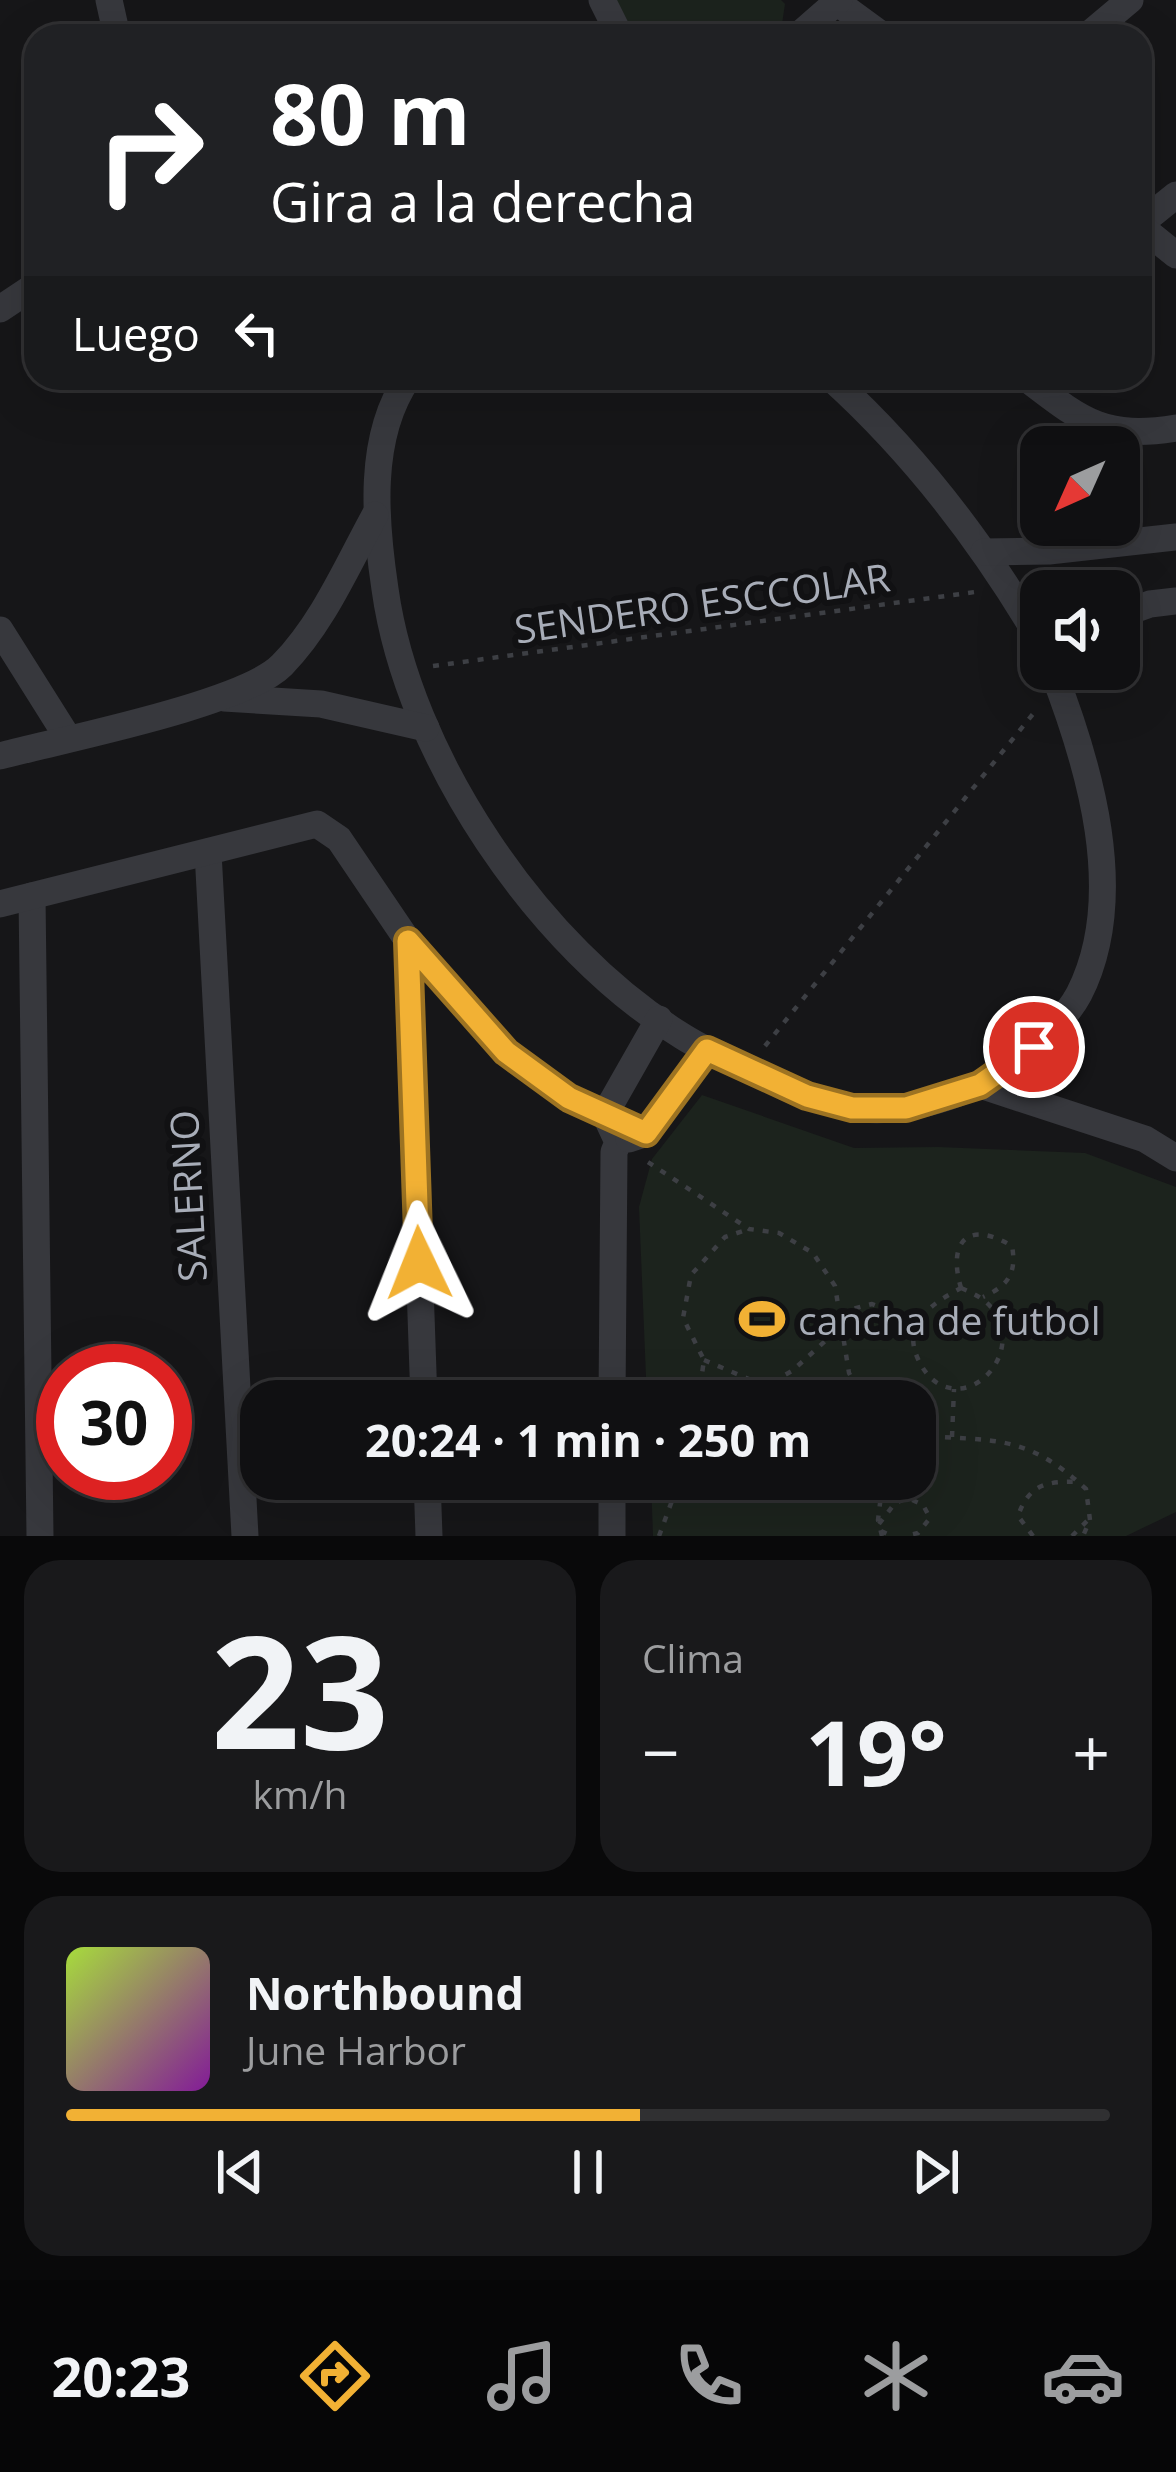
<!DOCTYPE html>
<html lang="es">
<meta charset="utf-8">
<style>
:root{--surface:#101012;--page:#19191b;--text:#f1f3f6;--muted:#9c9d9f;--line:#303032;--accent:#f2b134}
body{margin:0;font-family:"Open Sans",sans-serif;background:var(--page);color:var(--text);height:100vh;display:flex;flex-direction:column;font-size:45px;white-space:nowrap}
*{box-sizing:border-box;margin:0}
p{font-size:39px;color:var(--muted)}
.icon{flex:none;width:66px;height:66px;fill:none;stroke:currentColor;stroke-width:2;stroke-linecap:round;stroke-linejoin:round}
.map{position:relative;height:1536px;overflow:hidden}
.side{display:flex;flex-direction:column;gap:24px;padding:24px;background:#09090a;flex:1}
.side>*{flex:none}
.banner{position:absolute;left:24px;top:24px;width:1128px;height:366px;border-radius:36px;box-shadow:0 12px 48px #0002,0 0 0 3px var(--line);background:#202124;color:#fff;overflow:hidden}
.needle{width:78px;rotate:225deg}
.tools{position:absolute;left:1020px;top:426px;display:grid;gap:24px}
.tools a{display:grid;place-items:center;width:120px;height:120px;border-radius:24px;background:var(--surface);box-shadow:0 12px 48px #0002,0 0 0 3px var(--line);font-size:60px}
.speed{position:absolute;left:36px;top:1344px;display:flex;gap:24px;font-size:60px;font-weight:700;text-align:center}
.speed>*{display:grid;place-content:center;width:156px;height:156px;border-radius:50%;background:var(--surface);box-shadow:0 12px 48px #0002,0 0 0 3px var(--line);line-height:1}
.speed .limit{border:18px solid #d22;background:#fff;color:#111}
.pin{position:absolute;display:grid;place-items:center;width:102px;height:102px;color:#fff;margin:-51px;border:6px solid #fff;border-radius:50%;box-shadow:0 3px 12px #0007}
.me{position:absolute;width:132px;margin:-66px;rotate:358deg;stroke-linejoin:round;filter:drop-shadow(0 0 9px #0008)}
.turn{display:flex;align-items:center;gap:42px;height:252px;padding:0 48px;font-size:54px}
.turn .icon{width:156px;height:156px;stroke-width:2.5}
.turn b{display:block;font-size:84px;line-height:102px}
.then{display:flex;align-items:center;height:114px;padding:0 48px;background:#0003;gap:24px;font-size:45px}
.big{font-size:90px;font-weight:700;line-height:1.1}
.side .widget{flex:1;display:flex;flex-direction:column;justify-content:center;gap:18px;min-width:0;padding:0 42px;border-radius:36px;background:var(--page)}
.side .dial{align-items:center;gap:0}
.dial b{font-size:156px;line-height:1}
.song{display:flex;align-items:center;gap:36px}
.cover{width:144px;height:144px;border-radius:18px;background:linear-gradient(135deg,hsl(80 70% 55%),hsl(290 70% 35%))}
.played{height:12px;border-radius:6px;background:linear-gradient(90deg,var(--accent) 55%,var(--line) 55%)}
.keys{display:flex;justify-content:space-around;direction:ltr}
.heat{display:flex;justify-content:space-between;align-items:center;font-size:66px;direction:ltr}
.side .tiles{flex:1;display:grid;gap:24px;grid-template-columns:1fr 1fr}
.widget:last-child{grid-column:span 2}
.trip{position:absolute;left:240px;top:1380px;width:696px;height:120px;border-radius:36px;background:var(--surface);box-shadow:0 12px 48px #0002,0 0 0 3px var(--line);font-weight:700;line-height:120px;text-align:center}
.dock{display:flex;height:192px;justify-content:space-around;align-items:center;background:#060607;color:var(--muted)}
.dock .icon{width:84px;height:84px}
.dock .selected{color:var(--accent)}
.dock b{font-size:54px;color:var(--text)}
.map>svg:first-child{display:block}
.green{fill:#1c231d}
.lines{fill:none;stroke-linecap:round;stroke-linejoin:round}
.path{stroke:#3d3f44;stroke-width:4.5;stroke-dasharray:6 9;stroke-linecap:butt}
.street{stroke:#37383d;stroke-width:27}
.route-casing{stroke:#9d7322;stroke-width:30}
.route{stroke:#f2b134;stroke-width:21}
.labels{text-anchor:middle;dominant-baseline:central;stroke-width:12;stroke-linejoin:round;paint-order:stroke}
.street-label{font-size:39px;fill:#a8adb8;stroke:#111113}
.poi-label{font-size:39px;fill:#a8adb8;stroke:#111113;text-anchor:start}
</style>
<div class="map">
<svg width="1176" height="1536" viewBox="0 0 1176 1536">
<rect width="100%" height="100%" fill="#161618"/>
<g class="green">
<path d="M 615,0 L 781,0 L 785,4 L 782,24 L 766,36 L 632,36 Z"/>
<path d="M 702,1095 L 854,1148 L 938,1147 L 1085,1153 L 1176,1187 L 1176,1512 L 1126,1536 L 653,1536 L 651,1479 L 915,1479 L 915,1401 L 647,1401 L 639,1207 L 652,1159 Z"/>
</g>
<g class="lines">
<g class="path">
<path d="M 433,666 L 975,592"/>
<path d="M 765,1046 L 1037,709"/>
<path d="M 648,1162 L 749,1229 L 779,1233 L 813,1253 L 835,1286 L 849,1373 L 864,1401"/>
<path d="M 961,1288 C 983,1297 999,1308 1002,1333 C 1007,1363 975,1399 943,1386 C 931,1381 923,1370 918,1359 C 901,1323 933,1303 961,1288 Z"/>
<path d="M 961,1288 C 947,1240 969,1220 1012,1246 C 1017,1273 1008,1286 983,1297"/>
<path d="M 840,1312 L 872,1304 L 915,1321"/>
<path d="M 704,1360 L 765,1386 L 792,1371 L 843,1325"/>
<path d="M 698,1401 L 704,1360 L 683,1318 L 691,1275 L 725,1237 L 749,1229"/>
<path d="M 915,1435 C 993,1442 1024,1432 1086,1489 L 1090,1520 L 1083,1536"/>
<path d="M 952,1437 L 954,1389"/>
<path d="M 693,1479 L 709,1498 L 738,1501 L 765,1479"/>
<path d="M 879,1524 L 895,1503 L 908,1498 L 923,1505 L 930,1518 L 918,1533 L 905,1536"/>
<path d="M 881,1531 L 892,1536"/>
<path d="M 659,1536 L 680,1479"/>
<path d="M 882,1536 L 878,1520 L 883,1479"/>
<path d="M 1033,1536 L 1018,1516 C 1029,1484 1047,1481 1078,1482"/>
<path d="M 1072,1536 L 1089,1519"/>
</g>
<g class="street">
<path d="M 109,0 L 117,36"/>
<path d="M 602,0 L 620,36"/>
<path d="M 834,0 L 883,36"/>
<path d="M 798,36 L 839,0"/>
<path d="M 1087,36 L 1130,0"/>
<path d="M 1140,224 L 1176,195"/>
<path d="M 1140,226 L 1176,255"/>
<path d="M 0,309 L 36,285"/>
<path d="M 408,378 C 367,437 375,522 385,589 C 408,755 538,948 682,1036 C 707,1052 736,1064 763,1076 C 790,1089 818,1101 848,1107 C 897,1117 962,1098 1002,1070 C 1029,1050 1063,1024 1079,994 C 1129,896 1089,764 1052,669"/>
<path d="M 831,378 C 916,455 983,543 1041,642"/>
<path d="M 1026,378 C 1081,420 1103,440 1176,428"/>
<path d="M 984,552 L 1049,551 L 1176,537"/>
<path d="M 1119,615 L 1150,604 L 1176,601"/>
<path d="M 0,630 L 68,738"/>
<path d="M 224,698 L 321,704 L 426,728"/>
<path d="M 0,756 C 60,740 244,704 282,665 C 323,623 347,566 375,515"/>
<path d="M 208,852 L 245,1536"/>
<path d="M 32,896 L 40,1536"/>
<path d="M 0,904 L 317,824 L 339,839 L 408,941 L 505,1052 L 569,1098 L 647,1133"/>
<path d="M 408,941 L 424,1401"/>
<path d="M 980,1085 L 1145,1139 L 1176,1158"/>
<path d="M 605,1114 L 618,1142 L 614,1152 L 612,1401"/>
<path d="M 605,1114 L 659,1019"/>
<path d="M 629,1139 L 647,1133 L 707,1050"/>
<path d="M 427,1479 L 429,1536"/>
<path d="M 612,1536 L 612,1479"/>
</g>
</g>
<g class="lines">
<g class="route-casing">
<path id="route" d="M 419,1263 L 408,941 L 506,1052 L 569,1098 L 646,1133 L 707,1050 L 807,1096 L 852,1108 L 906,1108 L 980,1085 L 1034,1047"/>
</g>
<use href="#route" class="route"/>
</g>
<defs>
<g id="stadium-bare" transform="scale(3.6)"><path d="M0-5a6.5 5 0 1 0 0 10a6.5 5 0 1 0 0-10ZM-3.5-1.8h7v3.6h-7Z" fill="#f2b134" stroke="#111113" stroke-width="2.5" paint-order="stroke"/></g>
</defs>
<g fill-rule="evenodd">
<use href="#stadium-bare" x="762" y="1319"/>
</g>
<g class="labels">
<g class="street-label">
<text transform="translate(702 602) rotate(-8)">SENDERO ESCCOLAR</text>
<text transform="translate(187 1196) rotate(-93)">SALERNO</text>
</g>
<g class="poi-label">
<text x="798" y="1319">cancha de futbol</text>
</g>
</g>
</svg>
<div class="tools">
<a><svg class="needle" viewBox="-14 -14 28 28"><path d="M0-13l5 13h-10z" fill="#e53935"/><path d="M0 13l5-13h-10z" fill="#9c9d9f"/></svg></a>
<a><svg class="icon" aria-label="sound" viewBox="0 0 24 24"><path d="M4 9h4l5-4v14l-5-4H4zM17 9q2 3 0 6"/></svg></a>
</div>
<div class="speed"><div class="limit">30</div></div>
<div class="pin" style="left:1034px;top:1047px;background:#d93025"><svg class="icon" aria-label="arrive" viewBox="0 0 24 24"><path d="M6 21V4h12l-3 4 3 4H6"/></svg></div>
<svg class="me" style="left:419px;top:1263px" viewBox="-20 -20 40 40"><path d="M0-17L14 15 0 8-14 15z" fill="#f2b134" stroke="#fff" stroke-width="4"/></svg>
<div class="trip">20:24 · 1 min · 250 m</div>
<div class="banner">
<div class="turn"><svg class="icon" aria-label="right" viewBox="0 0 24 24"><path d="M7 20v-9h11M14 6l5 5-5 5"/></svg><div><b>80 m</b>Gira a la derecha</div></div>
<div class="then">Luego<svg class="icon" aria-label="left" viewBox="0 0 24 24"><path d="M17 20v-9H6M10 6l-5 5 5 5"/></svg></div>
</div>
</div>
<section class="side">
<div class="tiles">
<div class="widget dial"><b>23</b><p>km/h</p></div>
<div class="widget"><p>Clima</p>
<div class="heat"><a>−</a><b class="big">19°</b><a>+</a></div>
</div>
<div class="widget">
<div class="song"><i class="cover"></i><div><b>Northbound</b><p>June Harbor</p></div></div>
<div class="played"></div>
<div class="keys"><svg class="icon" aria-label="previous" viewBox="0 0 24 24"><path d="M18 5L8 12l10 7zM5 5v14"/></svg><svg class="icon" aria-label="pause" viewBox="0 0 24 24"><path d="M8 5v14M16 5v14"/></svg><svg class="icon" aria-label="next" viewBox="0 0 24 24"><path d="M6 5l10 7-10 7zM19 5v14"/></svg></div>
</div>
</div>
</section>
<nav class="dock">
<b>20:23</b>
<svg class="icon selected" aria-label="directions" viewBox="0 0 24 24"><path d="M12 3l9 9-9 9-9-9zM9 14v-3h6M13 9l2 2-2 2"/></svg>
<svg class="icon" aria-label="music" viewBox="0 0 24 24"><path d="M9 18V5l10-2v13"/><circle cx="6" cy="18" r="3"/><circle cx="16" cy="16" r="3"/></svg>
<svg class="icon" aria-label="phone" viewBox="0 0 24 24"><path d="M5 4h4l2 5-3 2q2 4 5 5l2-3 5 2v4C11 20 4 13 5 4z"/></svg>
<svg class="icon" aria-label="climate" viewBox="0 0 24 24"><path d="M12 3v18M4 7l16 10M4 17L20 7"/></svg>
<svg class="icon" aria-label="car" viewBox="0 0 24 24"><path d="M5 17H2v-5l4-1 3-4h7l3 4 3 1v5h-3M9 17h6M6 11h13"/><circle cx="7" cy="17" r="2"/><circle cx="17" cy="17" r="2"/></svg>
</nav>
